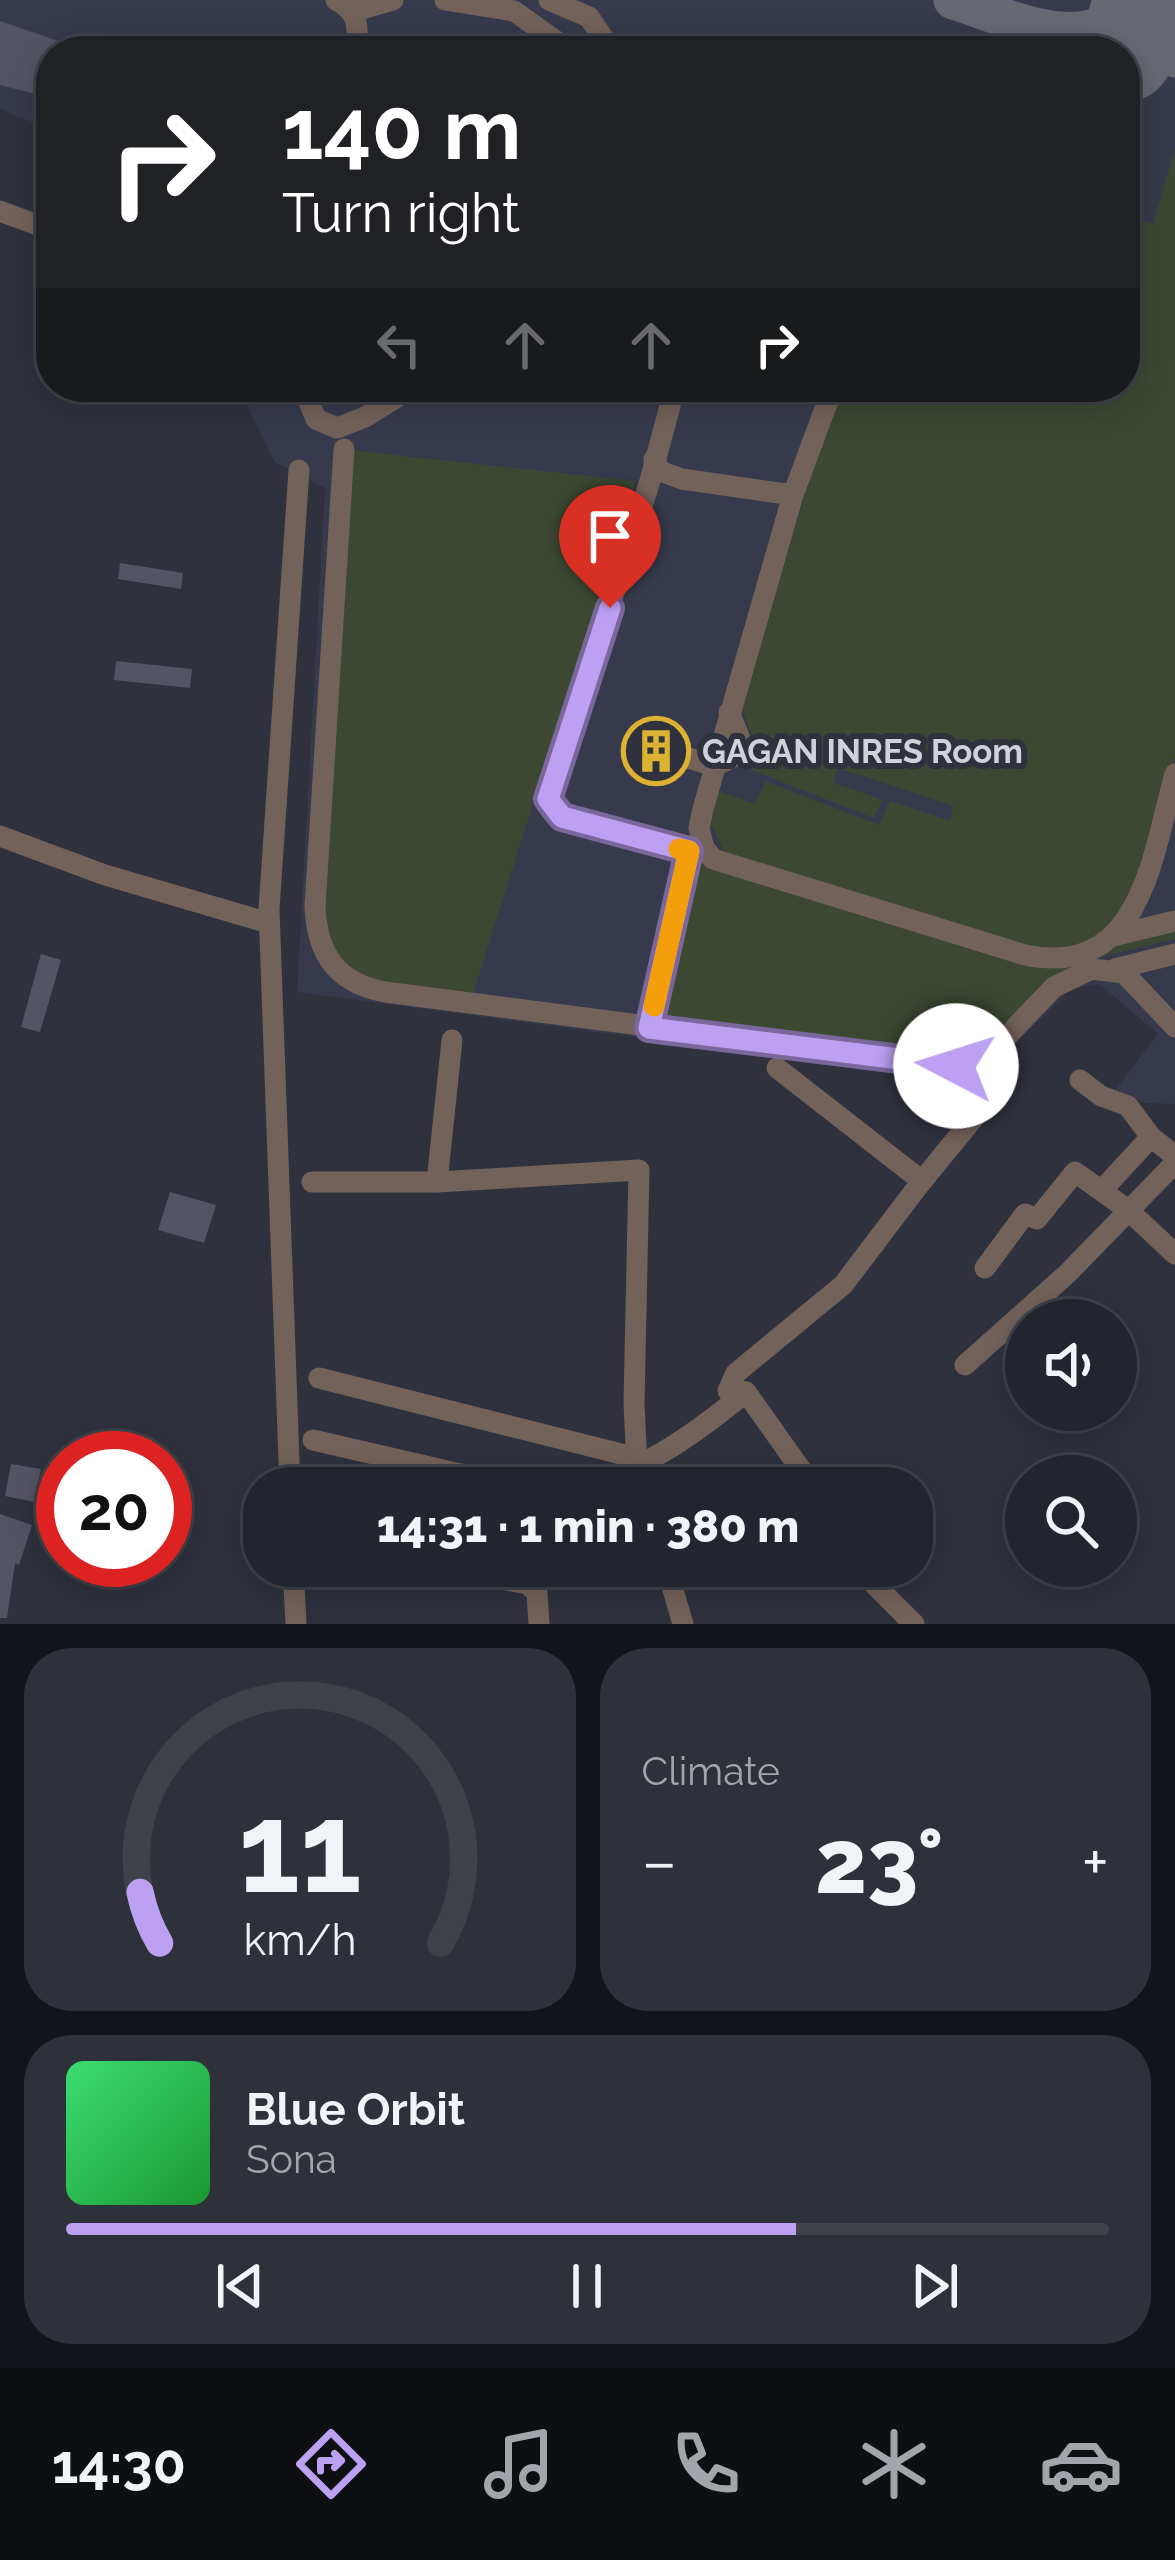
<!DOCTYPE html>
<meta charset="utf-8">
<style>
:root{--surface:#23252e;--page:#2f313a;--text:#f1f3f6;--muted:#a3a5aa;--line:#40424a;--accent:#bca0f2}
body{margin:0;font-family:Raleway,sans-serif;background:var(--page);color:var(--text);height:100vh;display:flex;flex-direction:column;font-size:45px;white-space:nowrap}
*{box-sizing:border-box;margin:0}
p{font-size:39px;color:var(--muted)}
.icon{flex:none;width:66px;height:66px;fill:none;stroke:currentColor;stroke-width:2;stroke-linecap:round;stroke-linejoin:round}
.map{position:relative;height:1624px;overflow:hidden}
.side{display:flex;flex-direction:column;gap:24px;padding:24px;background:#131419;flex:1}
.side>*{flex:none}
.hud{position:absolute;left:36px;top:36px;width:1104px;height:366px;border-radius:48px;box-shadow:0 6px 30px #0003,0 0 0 3px var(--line);background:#202124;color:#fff;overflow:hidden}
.controls{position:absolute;left:1005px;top:1299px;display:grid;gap:24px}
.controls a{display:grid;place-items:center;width:132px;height:132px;border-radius:50%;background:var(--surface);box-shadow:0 6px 30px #0003,0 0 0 3px var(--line);font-size:60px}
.speed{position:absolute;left:36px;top:1431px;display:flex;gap:24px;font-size:60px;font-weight:700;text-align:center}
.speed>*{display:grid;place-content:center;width:156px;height:156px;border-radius:50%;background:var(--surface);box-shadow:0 6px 30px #0003,0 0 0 3px var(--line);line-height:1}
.speed .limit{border:18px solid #d22;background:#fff;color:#111}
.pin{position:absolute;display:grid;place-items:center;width:102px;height:102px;color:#fff;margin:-123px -51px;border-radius:50% 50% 50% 0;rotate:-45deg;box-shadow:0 0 12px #0007}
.pin .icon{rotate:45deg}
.me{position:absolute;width:132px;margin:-66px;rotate:275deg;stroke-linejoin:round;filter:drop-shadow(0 0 9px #0008)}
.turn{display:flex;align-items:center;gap:42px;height:252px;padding:0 48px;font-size:54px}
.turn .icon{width:156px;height:156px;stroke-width:2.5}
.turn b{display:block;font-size:84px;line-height:102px}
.lanes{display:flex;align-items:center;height:114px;padding:0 48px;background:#0003;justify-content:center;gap:60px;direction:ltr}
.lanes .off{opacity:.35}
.big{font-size:90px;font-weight:800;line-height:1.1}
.side .tile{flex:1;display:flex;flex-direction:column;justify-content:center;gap:18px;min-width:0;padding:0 42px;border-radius:48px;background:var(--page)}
.side .dial{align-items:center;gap:0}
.dial svg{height:312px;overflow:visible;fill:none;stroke:var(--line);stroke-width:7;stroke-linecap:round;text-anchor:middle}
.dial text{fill:var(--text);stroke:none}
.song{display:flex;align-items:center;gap:36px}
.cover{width:144px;height:144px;border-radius:18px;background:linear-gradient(135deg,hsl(140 70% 55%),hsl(130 70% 35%))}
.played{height:12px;border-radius:6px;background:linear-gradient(90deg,var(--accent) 70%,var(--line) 70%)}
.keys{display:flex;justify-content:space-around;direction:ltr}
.heat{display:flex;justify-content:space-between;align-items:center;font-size:66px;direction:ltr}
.side .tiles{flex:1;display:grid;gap:24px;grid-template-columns:1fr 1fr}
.tile:last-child{grid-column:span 2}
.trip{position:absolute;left:243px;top:1467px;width:690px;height:120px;border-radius:48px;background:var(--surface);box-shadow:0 6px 30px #0003,0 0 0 3px var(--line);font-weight:800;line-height:120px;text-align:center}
.menu{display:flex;height:192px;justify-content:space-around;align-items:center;background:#0e0f12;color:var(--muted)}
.menu .icon{width:84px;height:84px}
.menu .selected{color:var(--accent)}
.menu b{font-size:54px;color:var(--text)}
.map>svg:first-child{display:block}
.built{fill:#373a4c}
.green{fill:#3c4832}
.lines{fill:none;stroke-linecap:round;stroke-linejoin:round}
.taxiway{stroke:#666872;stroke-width:39}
.runway{stroke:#666872;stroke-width:96}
.building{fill:#535563}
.minor{stroke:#73625a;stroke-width:21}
.route-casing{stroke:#7a689d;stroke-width:30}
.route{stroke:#bca0f2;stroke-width:21}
.slow{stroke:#f59e0b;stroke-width:21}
.labels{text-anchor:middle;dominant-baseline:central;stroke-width:12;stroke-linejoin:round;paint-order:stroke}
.poi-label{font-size:33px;font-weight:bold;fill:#d0d1d9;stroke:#2f313d;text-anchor:start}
</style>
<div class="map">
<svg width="1175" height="1624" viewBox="0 0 1175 1624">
<rect width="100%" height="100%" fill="#2f313d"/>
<path class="built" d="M 0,0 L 1175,0 L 1175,1104 L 1121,1102 L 1114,1092 L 1158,1034 L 1099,984 L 1070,989 L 1012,1047 L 987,1084 L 297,992 L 325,488 L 275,462 L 238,387 L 1125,387 L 1125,51 L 51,51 L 51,130 L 0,109 Z"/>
<g class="green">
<path d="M 1175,150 L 1175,757 L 1134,898 L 1107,934 L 1051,954 L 726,856 L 711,825 L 716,790 L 755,804 L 765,781 L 879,825 L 890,801 L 950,821 L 953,806 L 838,768 L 833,782 L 882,800 L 874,818 L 742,766 L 757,750 L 741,706 L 838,387 L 1125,387 L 1125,215 L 1153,224 Z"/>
<path d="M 349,450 L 635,481 L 473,994 C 437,989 355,988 335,955 C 329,945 327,929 324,918 Z"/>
<path d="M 697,859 L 1030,962 C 1095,960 1117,940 1175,925 L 1175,939 L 1083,961 L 991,1044 L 968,1057 L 657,1020 Z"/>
</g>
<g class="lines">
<g class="taxiway">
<path d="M 953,0 C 1014,19 1086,60 1136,0"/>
<path d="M 1149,0 L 1154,29 L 1175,58"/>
</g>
<path class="runway" d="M 1125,54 L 1142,0"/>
</g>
<g class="building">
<path d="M 0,21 L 76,47 L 75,51 L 51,51 L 51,98 L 0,85 Z"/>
<path d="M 120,563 L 183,573 L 181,589 L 118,579 Z"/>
<path d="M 116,661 L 192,669 L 190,688 L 114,680 Z"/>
<path d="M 41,954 L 61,960 L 40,1032 L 21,1027 Z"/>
<path d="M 170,1192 L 216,1205 L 204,1243 L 158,1230 Z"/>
<path d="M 11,1464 L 41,1469 L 34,1502 L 5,1496 Z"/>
<path d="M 0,1514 L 32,1525 L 19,1565 L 15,1563 L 7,1618 L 0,1618 Z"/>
</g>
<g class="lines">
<g class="minor">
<path d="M 336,0 C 358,11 361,29 353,51"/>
<path d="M 445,0 L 514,11 L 570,51"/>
<path d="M 549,0 L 589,17 L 612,51"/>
<path d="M 352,12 L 393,0"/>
<path d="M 0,211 L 51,230"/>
<path d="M 303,387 L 316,419 L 337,428 L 365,417 L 413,387"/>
<path d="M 675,387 L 650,481 L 548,797 L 558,815 L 685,851 L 704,848 L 713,859 L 1025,955 C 1142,979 1152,855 1175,774"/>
<path d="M 344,449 L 315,906 C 317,955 337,983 385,992 L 956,1066 L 990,1054 L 1054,987 L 1092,969 L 1124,973 L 1175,1027"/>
<path d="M 654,459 L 660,471 L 682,479 L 793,495 L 833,387"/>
<path d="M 673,753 L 714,766 L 732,758 L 742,744 L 729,712"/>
<path d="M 0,836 L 105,875 L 269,923"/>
<path d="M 704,848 L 699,828 L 703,809 L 793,495"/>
<path d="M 1117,935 L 1175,921"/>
<path d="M 1115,969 L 1175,954"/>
<path d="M 649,1028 L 689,851"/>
<path d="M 777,1068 L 922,1181 L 994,1093"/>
<path d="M 1080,1080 L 1101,1096 L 1128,1106 L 1151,1137 L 1175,1156"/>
<path d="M 312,1182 L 437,1182 L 639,1170 L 634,1403 L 637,1467 L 643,1488"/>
<path d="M 437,1182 L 452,1040"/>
<path d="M 1102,1190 L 1151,1137"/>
<path d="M 985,1268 L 1025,1214 L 1037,1219 L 1075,1172 L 1127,1209 L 1175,1254"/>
<path d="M 965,1365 L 1067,1274 L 1175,1163"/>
<path d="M 319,1378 L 637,1458"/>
<path d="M 746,1392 L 814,1488"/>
<path d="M 313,1440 L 521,1488"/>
<path d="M 290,1488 L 269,909 L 299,470"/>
<path d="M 567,1488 C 638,1476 691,1437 746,1392 L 728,1391 L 736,1373 L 843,1285 L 922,1181"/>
<path d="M 293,1566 L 296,1624"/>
<path d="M 432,1566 L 528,1584 L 537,1593 L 539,1624"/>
<path d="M 666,1566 L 683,1624"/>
<path d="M 856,1566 L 914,1624"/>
</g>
</g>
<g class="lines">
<g class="route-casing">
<path id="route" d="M 610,608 L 548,799 L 562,817 L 689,851 L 649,1028 L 956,1066"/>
</g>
<use href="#route" class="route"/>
<path class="slow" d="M 654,1006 L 689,851 L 679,849"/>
</g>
<defs>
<g id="building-ring" transform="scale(3.45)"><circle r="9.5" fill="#2f313d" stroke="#ddb233" stroke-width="1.5"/><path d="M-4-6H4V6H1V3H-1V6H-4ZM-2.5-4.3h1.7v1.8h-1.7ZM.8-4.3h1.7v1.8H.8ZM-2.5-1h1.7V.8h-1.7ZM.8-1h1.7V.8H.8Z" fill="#ddb233"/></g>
</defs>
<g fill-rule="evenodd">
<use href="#building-ring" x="656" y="751"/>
</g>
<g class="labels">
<g class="poi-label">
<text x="702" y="751">GAGAN INRES Room</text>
</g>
</g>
</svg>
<div class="controls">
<a><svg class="icon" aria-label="sound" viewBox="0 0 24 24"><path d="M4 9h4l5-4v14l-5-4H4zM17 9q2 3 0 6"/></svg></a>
<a><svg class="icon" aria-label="search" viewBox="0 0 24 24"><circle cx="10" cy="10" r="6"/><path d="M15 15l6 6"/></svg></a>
</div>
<div class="speed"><div class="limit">20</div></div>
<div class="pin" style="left:610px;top:608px;background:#d93025"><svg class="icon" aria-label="arrive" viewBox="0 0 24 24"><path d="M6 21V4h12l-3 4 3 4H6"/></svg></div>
<svg class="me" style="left:956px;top:1066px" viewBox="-20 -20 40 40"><circle r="19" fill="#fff"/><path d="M0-13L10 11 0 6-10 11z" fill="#bca0f2"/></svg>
<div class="trip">14:31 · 1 min · 380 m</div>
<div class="hud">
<div class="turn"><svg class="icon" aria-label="right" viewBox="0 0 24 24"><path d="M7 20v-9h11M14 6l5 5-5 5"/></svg><div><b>140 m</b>Turn right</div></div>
<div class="lanes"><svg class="icon off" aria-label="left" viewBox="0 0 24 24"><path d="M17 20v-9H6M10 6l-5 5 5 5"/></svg><svg class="icon off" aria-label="ahead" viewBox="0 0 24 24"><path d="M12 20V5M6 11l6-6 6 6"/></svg><svg class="icon off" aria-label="ahead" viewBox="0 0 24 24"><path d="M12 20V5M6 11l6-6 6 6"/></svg><svg class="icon" aria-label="right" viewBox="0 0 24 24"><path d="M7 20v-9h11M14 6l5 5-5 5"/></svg></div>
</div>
</div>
<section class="side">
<div class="tiles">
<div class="tile dial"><svg viewBox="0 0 100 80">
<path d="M14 69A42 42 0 1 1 86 69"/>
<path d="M14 69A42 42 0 0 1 9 56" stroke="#bca0f2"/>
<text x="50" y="56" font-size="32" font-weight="700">11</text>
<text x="50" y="72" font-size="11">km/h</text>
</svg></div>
<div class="tile"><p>Climate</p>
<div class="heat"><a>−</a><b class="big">23°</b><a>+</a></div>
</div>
<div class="tile">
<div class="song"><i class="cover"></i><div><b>Blue Orbit</b><p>Sona</p></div></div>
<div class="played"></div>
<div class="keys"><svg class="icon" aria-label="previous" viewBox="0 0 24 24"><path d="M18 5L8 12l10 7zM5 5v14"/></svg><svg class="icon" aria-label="pause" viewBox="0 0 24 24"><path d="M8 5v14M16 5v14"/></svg><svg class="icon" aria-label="next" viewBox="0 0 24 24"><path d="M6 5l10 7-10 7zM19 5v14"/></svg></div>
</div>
</div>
</section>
<nav class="menu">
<b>14:30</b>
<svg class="icon selected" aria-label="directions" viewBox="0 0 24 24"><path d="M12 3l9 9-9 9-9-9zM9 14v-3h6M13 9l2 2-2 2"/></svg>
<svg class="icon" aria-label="music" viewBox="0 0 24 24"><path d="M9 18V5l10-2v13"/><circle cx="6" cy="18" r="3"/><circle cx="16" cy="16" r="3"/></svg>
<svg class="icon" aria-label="phone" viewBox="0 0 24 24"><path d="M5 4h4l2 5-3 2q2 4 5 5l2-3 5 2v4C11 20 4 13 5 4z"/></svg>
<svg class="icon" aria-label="climate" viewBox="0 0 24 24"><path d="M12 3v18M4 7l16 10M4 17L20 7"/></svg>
<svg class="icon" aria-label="car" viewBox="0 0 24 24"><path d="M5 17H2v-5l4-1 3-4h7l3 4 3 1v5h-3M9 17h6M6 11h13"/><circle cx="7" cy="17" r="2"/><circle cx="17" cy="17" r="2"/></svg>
</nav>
